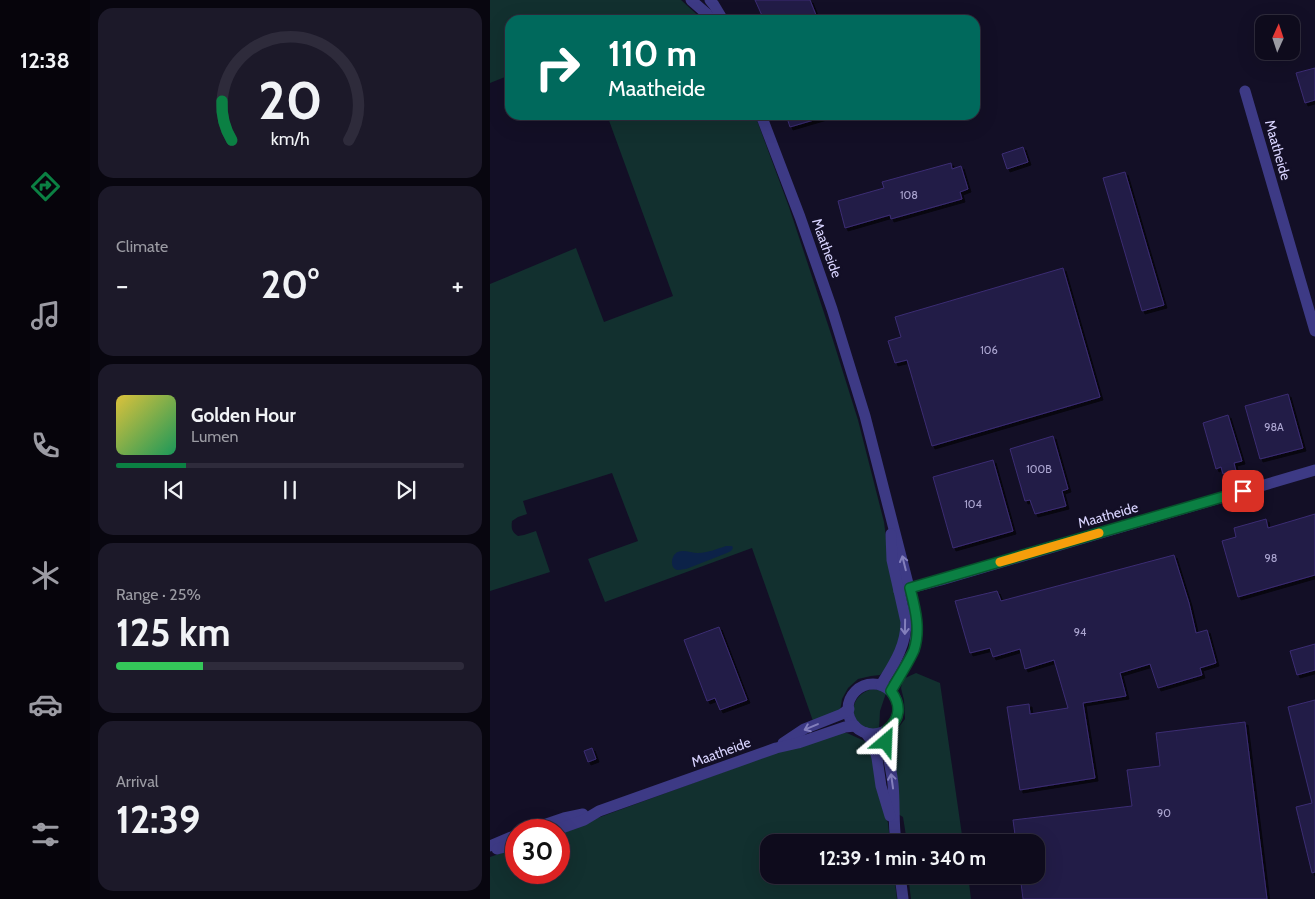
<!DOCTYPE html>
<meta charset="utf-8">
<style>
:root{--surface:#0e0b1c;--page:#1c1929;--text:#f1f3f6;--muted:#9b9ba3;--line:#2e2b3b;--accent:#0b8043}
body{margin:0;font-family:Cabin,sans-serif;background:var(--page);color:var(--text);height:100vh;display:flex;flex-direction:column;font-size:19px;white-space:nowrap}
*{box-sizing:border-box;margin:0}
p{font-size:16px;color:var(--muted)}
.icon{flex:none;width:28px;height:28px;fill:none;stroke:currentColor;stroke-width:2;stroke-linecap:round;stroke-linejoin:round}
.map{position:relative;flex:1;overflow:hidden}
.sheet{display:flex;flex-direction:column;gap:8px;padding:8px;background:#08060f;width:400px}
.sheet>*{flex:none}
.top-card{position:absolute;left:15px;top:15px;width:475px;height:105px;border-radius:15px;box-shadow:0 5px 20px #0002,0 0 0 1px var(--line);background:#00695c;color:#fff;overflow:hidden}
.needle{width:32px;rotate:3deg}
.fabs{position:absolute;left:765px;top:15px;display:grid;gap:10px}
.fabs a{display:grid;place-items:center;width:45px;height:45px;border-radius:10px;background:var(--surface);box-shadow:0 5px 20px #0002,0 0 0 1px var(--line);font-size:25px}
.speed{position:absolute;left:15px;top:819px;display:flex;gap:10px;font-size:25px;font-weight:700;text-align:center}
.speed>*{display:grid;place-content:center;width:65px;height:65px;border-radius:50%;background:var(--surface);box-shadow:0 5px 20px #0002,0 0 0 1px var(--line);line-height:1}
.speed .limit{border:8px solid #d22;background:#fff;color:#111}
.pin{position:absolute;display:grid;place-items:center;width:42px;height:42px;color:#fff;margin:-21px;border-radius:10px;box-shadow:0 2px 8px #0006}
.me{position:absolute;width:55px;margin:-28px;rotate:26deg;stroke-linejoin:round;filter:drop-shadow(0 0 4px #0008)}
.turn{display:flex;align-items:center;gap:18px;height:105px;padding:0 20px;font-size:22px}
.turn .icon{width:65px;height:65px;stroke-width:2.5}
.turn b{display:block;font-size:35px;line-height:42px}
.big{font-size:38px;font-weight:700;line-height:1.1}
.sheet .widget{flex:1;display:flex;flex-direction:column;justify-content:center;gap:8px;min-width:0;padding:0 18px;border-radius:15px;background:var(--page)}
.sheet .dial{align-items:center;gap:0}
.dial svg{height:130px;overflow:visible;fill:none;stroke:var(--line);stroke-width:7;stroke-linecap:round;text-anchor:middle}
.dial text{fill:var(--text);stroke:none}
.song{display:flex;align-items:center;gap:15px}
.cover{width:60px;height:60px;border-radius:8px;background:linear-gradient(135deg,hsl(50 70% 55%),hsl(150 70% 35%))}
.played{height:5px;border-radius:2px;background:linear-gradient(90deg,var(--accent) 20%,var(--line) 20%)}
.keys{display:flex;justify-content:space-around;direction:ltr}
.heat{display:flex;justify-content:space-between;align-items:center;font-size:28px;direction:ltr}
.charge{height:8px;border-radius:4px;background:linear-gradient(90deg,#34c759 25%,var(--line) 0)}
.trip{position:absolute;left:270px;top:834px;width:285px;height:50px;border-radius:15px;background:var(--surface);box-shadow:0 5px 20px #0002,0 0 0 1px var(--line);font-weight:700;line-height:50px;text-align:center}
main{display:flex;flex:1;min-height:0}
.dock{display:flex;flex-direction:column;width:90px;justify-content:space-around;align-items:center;background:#06040b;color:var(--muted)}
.dock .icon{width:35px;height:35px}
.dock .current{color:var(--accent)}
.dock b{font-size:22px;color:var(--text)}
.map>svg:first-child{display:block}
.green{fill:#12302f}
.water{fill:#0c2248}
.building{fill:#241b47;stroke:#3b2d73;filter:url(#shadow)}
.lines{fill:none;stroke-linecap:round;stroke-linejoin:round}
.minor{stroke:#3d3a85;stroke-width:11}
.oneway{stroke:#837fbc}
.route-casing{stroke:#07532c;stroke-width:12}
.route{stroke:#0b8043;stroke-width:9}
.slow{stroke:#f59e0b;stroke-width:9}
.labels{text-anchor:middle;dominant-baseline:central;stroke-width:5;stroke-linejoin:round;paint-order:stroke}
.number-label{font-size:11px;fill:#aca6d1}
.street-label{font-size:14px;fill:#d9d4ff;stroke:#130f26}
</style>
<main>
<nav class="dock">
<b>12:38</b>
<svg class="icon current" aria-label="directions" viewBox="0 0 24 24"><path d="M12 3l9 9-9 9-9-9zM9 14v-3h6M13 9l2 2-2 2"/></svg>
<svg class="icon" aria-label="music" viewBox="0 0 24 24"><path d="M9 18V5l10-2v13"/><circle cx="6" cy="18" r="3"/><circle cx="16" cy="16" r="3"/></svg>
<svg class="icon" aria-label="phone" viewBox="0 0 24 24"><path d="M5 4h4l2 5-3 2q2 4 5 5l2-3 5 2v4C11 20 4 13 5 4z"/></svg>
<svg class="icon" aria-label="climate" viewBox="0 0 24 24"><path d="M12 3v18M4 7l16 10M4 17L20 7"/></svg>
<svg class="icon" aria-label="car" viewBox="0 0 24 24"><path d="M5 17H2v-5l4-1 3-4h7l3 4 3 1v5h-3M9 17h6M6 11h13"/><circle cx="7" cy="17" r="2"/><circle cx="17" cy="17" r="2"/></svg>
<svg class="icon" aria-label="filters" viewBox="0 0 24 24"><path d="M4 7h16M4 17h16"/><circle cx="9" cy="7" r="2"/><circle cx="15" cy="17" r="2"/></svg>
</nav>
<section class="sheet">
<div class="widget dial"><svg viewBox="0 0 100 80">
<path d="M14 69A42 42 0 1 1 86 69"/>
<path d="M14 69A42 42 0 0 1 8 45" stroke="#0b8043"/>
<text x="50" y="56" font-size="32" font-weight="700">20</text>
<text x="50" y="72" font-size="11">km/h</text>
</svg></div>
<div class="widget"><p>Climate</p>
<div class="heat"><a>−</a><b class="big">20°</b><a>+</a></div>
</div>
<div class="widget">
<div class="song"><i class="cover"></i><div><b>Golden Hour</b><p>Lumen</p></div></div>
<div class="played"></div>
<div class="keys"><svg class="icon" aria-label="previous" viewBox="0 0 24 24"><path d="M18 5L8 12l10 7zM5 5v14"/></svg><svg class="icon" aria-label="pause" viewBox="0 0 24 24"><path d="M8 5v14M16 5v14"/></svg><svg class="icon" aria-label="next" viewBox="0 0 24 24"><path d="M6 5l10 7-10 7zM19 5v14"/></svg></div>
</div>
<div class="widget"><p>Range · 25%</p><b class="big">125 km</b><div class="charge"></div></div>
<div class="widget"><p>Arrival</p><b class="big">12:39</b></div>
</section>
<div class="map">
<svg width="825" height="899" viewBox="0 0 825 899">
<defs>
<filter id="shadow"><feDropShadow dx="3" dy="3" stdDeviation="0" flood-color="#0009"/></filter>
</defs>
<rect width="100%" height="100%" fill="#130f26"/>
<g class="green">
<path d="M 0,0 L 191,0 L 213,20 L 20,20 L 20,75 L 0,83 Z"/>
<path d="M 117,115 L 265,115 L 299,207 L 342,337 L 368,420 L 394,522 L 399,561 L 413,626 L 410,645 L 396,669 L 390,675 L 381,676 L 368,679 L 358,688 L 352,699 L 350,712 L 323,721 L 262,548 L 115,602 L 98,559 L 148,541 L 122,473 L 33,501 L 37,514 L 28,517 L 22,521 C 21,529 22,532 28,536 L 34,535 L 46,531 L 60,572 L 0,591 L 0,284 L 86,248 L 114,322 L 183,296 Z"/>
<path d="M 426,673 L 450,683 L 473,842 L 417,842 L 413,817 L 408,814 L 400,745 L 402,736 L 415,719 L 414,700 L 411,688 L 413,679 Z"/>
<path d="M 382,689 L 390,690 L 396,693 L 390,711 L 389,730 C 360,733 353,697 382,689 Z"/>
<path d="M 345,733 L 357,733 L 379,743 L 389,794 L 398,823 L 400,842 L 279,842 L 279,875 L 404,875 L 407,899 L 0,899 L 0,857 L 26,848 L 26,872 L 69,872 L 69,832 L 324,739 Z"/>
<path d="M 418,875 L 478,875 L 481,899 L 421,899 Z"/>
</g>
<path class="water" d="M 236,546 L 242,546 L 243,548 L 241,551 L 237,553 L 196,569 C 194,569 189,570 188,570 C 180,569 181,558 185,554 C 190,548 201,553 208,553 C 217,553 227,549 236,546 Z"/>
<g class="building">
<path d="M 265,0 L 320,0 L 328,20 L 274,20 Z"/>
<path d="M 825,68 L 825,100 L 815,103 L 806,73 Z"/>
<path d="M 296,115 L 334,115 L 334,117 L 300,127 Z"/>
<path d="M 533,147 L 538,162 L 517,169 L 512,154 Z"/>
<path d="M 461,163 L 462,169 L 471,166 L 478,189 L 470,192 L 472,199 L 401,219 L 400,215 L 355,228 L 348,201 L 394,188 L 392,182 Z"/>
<path d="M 635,172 L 674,305 L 652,311 L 613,178 Z"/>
<path d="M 573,268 L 610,397 L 442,446 L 417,360 L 405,363 L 398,341 L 411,337 L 405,317 Z"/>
<path d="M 798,394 L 813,448 L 770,459 L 755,406 Z"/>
<path d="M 738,415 L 752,461 L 744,463 L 746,471 L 733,474 L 731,467 L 726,469 L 713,423 Z"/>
<path d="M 563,436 L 578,489 L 572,491 L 576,506 L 545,514 L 540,500 L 535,501 L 520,449 Z"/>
<path d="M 503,460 L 523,531 L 463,548 L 443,477 Z"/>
<path d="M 825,514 L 825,575 L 748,597 L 732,541 L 746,537 L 744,528 L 776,519 L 778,528 Z"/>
<path d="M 684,555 L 699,603 L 706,633 L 717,630 L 726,663 L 710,668 L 712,675 L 668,688 L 660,664 L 630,673 L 636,696 L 593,703 L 605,778 L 530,790 L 517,707 L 539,704 L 540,714 L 578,708 L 564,660 L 535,669 L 530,649 L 503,657 L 500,648 L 480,653 L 465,601 L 507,591 L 511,601 Z"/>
<path d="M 229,627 L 257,700 L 230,710 L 225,698 L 217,701 L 194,640 Z"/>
<path d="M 825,644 L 825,670 L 807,675 L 800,651 Z"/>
<path d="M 825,700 L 825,872 L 822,873 L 806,807 L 822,803 L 798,707 Z"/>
<path d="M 755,722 L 777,899 L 533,899 L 530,875 L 546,875 L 546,842 L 526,842 L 523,820 L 642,806 L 637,770 L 670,766 L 666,733 Z"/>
<path d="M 102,748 L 106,759 L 98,762 L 94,751 Z"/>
</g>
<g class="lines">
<g class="minor">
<path d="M 201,0 L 217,14 L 221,20"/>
<path d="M 220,0 L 224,5 L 233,20"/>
<path d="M 755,91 L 825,331"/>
<path d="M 271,115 L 310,217 L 342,309 L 375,416 L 423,603 L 427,629 L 424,650 L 401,691"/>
<path d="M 409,591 L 451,580 L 825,470"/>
<circle cx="383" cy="709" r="25"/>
<path d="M 391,685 C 403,665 416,647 416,622 L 402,560 L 401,534"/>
<path d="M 397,731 C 395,749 401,766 403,784 C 405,804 403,823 406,842"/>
<path d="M 376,733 L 383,743 L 387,758 L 391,786 L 400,816"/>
<path d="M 293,743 L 314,729 L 352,714 L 359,709"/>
<path d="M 39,830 L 74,818 L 93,814"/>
<path d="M 66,830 L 94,820 L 109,811 L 286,748 L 308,743 L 355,727 L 365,726"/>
<path d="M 0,846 L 26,835"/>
<path d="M 7,849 L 26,844"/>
<path d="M 410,875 L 413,899"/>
</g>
</g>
<defs><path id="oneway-shaft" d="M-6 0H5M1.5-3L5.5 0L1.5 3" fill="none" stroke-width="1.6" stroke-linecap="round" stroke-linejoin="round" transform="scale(1.25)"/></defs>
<g class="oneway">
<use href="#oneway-shaft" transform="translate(414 563) rotate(-104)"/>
<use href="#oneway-shaft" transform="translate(415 627) rotate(91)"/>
<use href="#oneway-shaft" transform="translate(321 727) rotate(157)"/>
<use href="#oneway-shaft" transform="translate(402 781) rotate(-98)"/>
</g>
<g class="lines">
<g class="route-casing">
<path id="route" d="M 396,742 L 397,730 C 410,719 412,706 401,691 C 407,680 419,662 424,650 C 431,629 425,608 420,588 L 753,491"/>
</g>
<use href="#route" class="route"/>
<path class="slow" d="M 510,562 L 609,533"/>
</g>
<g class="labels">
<g class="number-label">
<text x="419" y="195">108</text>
<text x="499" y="350">106</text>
<text x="784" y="427">98A</text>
<text x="549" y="469">100B</text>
<text x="483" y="504">104</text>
<text x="781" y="558">98</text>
<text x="590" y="632">94</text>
<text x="674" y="813">90</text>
</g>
<g class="street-label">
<text transform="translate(788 150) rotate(74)">Maatheide</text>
<text transform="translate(337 248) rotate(70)">Maatheide</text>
<text transform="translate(618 515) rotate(-16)">Maatheide</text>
<text transform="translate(231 752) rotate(-20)">Maatheide</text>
</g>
</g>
</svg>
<div class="fabs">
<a><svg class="needle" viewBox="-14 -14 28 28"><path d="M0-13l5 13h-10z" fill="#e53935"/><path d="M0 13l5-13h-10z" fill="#9b9ba3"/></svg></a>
</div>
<div class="speed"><div class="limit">30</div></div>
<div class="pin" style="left:753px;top:491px;background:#d93025"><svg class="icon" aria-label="arrive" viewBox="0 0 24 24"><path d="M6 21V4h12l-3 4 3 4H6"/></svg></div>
<svg class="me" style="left:396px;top:742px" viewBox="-20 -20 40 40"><path d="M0-17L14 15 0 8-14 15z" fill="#0b8043" stroke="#fff" stroke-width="4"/></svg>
<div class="trip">12:39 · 1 min · 340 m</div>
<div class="top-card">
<div class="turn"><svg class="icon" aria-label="right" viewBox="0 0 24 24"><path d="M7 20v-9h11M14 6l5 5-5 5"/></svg><div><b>110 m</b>Maatheide</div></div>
</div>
</div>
</main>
